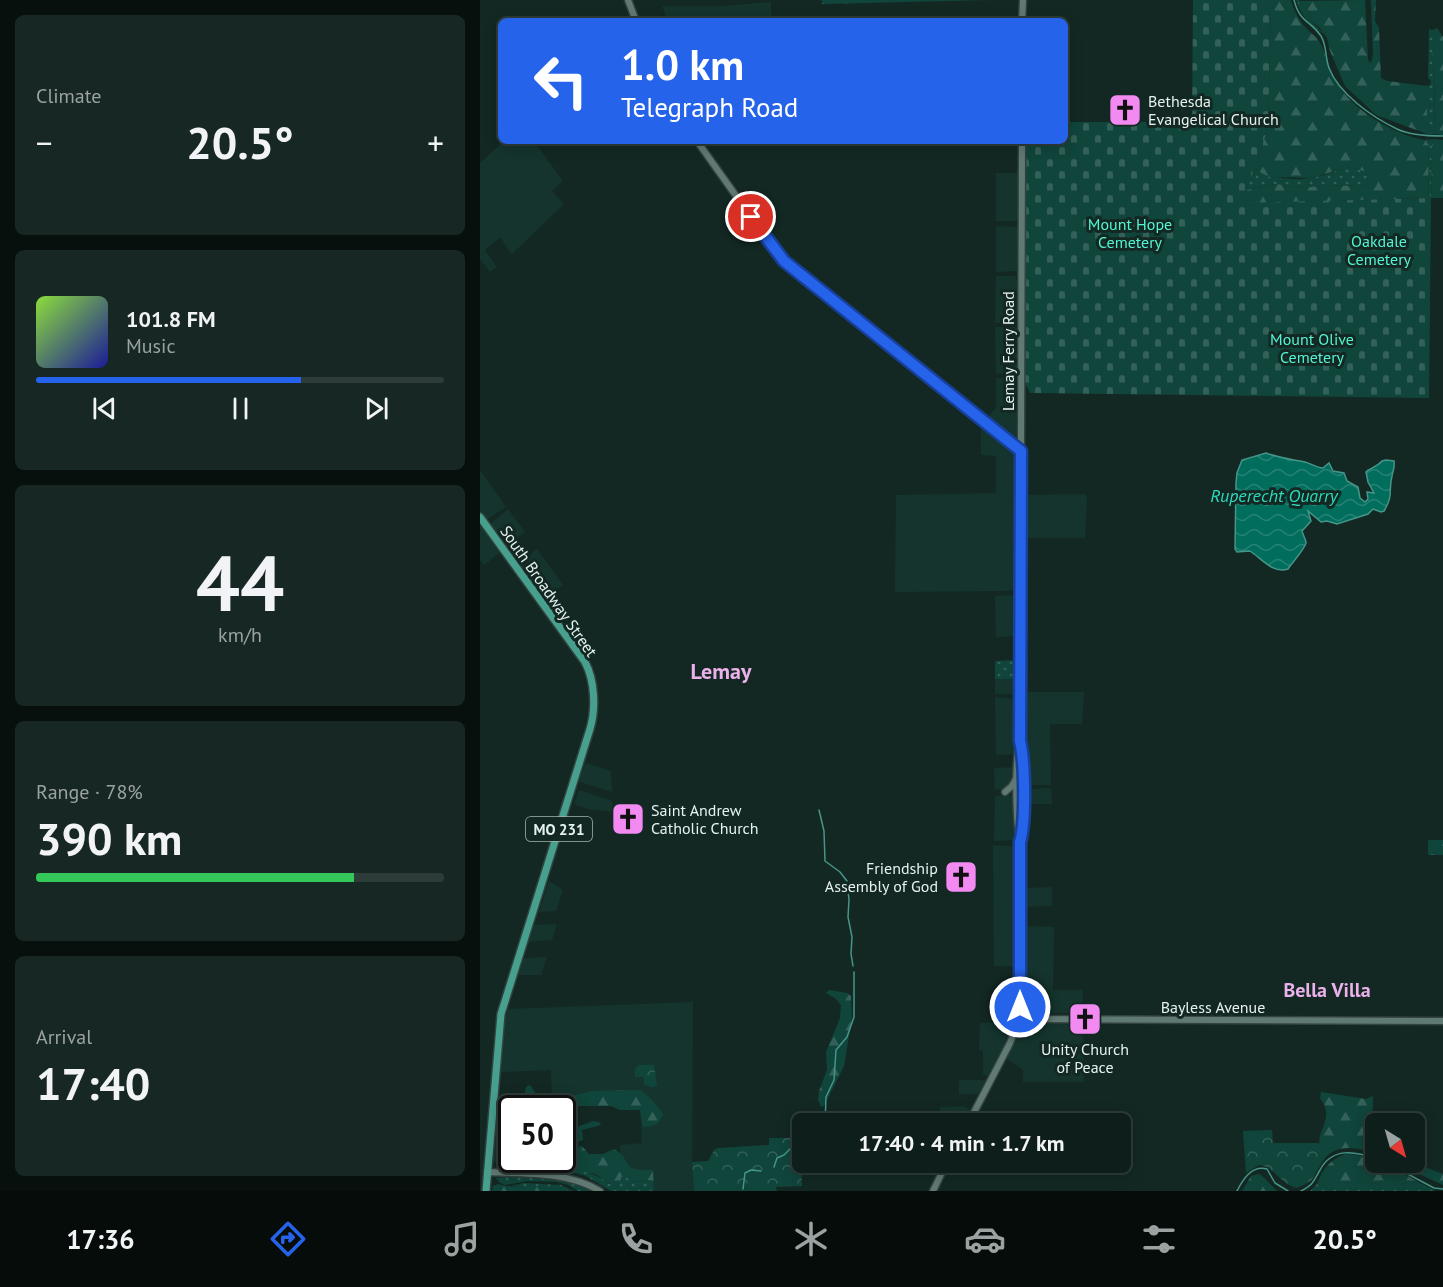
<!DOCTYPE html>
<meta charset="utf-8">
<style>
:root{--surface:#0e1e1a;--page:#172723;--text:#f1f3f6;--muted:#9ba2a2;--line:#2e3c39;--accent:#2563eb}
body{margin:0;font-family:"PT Sans",sans-serif;background:var(--page);color:var(--text);height:100vh;display:flex;flex-direction:column;font-size:22px;white-space:nowrap}
*{box-sizing:border-box;margin:0}
p{font-size:20px;color:var(--muted)}
.icon{flex:none;width:33px;height:33px;fill:none;stroke:currentColor;stroke-width:2;stroke-linecap:round;stroke-linejoin:round}
.map{position:relative;flex:1;overflow:hidden}
.details{display:flex;flex-direction:column;gap:15px;padding:15px;background:#08100e;width:480px}
.details>*{flex:none}
.hud{position:absolute;left:18px;top:18px;width:570px;height:126px;border-radius:9px;box-shadow:0 3px 15px #0003,0 0 0 2px var(--line);background:#2563eb;color:#fff;overflow:hidden}
.needle{width:39px;rotate:143deg}
.controls{position:absolute;left:885px;top:1113px;display:grid;gap:12px}
.controls a{display:grid;place-items:center;width:60px;height:60px;border-radius:9px;background:var(--surface);box-shadow:0 3px 15px #0003,0 0 0 2px var(--line);font-size:30px}
.speed{position:absolute;left:18px;top:1095px;display:flex;gap:12px;font-size:30px;font-weight:700;text-align:center}
.speed>*{display:grid;place-content:center;width:78px;height:78px;border-radius:50%;background:var(--surface);box-shadow:0 3px 15px #0003,0 0 0 2px var(--line);line-height:1}
.speed .limit{border:3px solid #111;border-radius:9px;background:#fff;color:#111}
.pin{position:absolute;display:grid;place-items:center;width:51px;height:51px;color:#fff;margin:-26px;border:3px solid #fff;border-radius:50%;box-shadow:0 2px 6px #0007}
.me{position:absolute;width:66px;margin:-33px;rotate:0deg;stroke-linejoin:round;filter:drop-shadow(0 0 4px #0008)}
.turn{display:flex;align-items:center;gap:21px;height:126px;padding:0 24px;font-size:27px}
.turn .icon{width:78px;height:78px;stroke-width:2.5}
.turn b{display:block;font-size:42px;line-height:51px}
.big{font-size:45px;font-weight:700;line-height:1.1}
.details .card{flex:1;display:flex;flex-direction:column;justify-content:center;gap:9px;min-width:0;padding:0 21px;border-radius:9px;background:var(--page)}
.details .dial{align-items:center;gap:0}
.dial b{font-size:78px;line-height:1}
.song{display:flex;align-items:center;gap:18px}
.cover{width:72px;height:72px;border-radius:9px;background:linear-gradient(135deg,hsl(90 70% 55%),hsl(240 70% 35%))}
.played{height:6px;border-radius:3px;background:linear-gradient(90deg,var(--accent) 65%,var(--line) 65%)}
.keys{display:flex;justify-content:space-around;direction:ltr}
.heat{display:flex;justify-content:space-between;align-items:center;font-size:33px;direction:ltr}
.charge{height:9px;border-radius:4px;background:linear-gradient(90deg,#34c759 78%,var(--line) 0)}
.trip{position:absolute;left:312px;top:1113px;width:339px;height:60px;border-radius:9px;background:var(--surface);box-shadow:0 3px 15px #0003,0 0 0 2px var(--line);font-weight:700;line-height:60px;text-align:center}
.dock{display:flex;height:96px;justify-content:space-around;align-items:center;background:#060c0a;color:var(--muted)}
.dock .icon{width:42px;height:42px}
.dock .selected{color:var(--accent)}
.dock b{font-size:27px;color:var(--text)}
main{display:flex;flex:1;min-height:0}
.map>svg:first-child{display:block}
.built{fill:#15342e}
.grass{fill:url(#grass-dots)}
.forest{fill:url(#forest-firs)}
.cemetery{fill:url(#cemetery-stones)}
.park{fill:url(#park-crowns)}
.water{fill:url(#water-waves);stroke:#459588;stroke-width:1.5}
.lines{fill:none;stroke-linecap:round;stroke-linejoin:round}
.stream{stroke:#459588;stroke-width:1.5}
.secondary-casing{stroke:#32423e;stroke-width:9}
.primary-casing{stroke:#32423e;stroke-width:10}
.secondary{stroke:#617973;stroke-width:6}
.primary{stroke:#479f8d;stroke-width:7}
.route-casing{stroke:#184099;stroke-width:15}
.route{stroke:#2563eb;stroke-width:10}
.labels{text-anchor:middle;dominant-baseline:central;stroke-width:6;stroke-linejoin:round;paint-order:stroke}
.shield{fill:#132823;stroke:#a6b5b1;stroke-width:1.5}
.shield-label{font-size:15px;font-weight:bold;fill:#e5f2ee}
.poi-label{font-size:16px;fill:#e5f2ee;stroke:#132823;text-anchor:start}
.park-label{font-size:16px;fill:#53f4d4;stroke:#132823}
.street-label{font-size:16px;fill:#e5f2ee;stroke:#132823}
.water-label{font-size:18px;font-style:italic;fill:#2edbbd;stroke:#132823}
.quarter-label{font-size:20px;font-weight:bold;fill:#ebb1ea;stroke:#132823}
.district-label{font-size:22px;font-weight:bold;fill:#ebb1ea;stroke:#132823}
</style>
<main>
<section class="details">
<div class="card"><p>Climate</p>
<div class="heat"><a>−</a><b class="big">20.5°</b><a>+</a></div>
</div>
<div class="card">
<div class="song"><i class="cover"></i><div><b>101.8 FM</b><p>Music</p></div></div>
<div class="played"></div>
<div class="keys"><svg class="icon" aria-label="previous" viewBox="0 0 24 24"><path d="M18 5L8 12l10 7zM5 5v14"/></svg><svg class="icon" aria-label="pause" viewBox="0 0 24 24"><path d="M8 5v14M16 5v14"/></svg><svg class="icon" aria-label="next" viewBox="0 0 24 24"><path d="M6 5l10 7-10 7zM19 5v14"/></svg></div>
</div>
<div class="card dial"><b>44</b><p>km/h</p></div>
<div class="card"><p>Range · 78%</p><b class="big">390 km</b><div class="charge"></div></div>
<div class="card"><p>Arrival</p><b class="big">17:40</b></div>
</section>
<div class="map">
<svg width="963" height="1191" viewBox="0 0 963 1191">
<defs>
<pattern id="grass-dots" width="8" height="8" patternUnits="userSpaceOnUse" patternTransform="scale(1.5)"><rect width="8" height="8" fill="#10453b"/><path d="M2 2h.1M6 6h.1" fill="none" stroke="#336058" stroke-width="1.8" stroke-linecap="round"/></pattern>
<pattern id="forest-firs" width="22" height="20" patternUnits="userSpaceOnUse" patternTransform="scale(1.5)"><rect width="22" height="20" fill="#10453b"/><path d="M5 1l3.5 6h-7zM16 11l3.5 6h-7z" fill="#336058"/></pattern>
<pattern id="cemetery-stones" width="16" height="16" patternUnits="userSpaceOnUse" patternTransform="scale(1.5)"><rect width="16" height="16" fill="#10453b"/><path d="M2 7V4a2 2 0 0 1 4 0v3zM10 15v-3a2 2 0 0 1 4 0v3z" fill="#336058"/></pattern>
<pattern id="park-crowns" width="20" height="18" patternUnits="userSpaceOnUse" patternTransform="scale(1.5)"><rect width="20" height="18" fill="#10453b"/><path d="M2 6a3 3 0 1 1 6 0M12 15a3 3 0 1 1 6 0" fill="none" stroke="#336058"/></pattern>
<pattern id="water-waves" width="16" height="10" patternUnits="userSpaceOnUse" patternTransform="scale(1.5)"><rect width="16" height="10" fill="#016d5c"/><path d="M0 5q4-4 8 0t8 0" fill="none" stroke="#268274"/></pattern>
</defs>
<rect width="100%" height="100%" fill="#132823"/>
<g class="built">
<path d="M 291,2 L 291,21 L 188,21 L 182,6 L 242,6 Z"/>
<path d="M 24,141 L 54,141 L 83,181 L 72,191 L 84,204 L 32,254 L 20,237 L 5,250 L 17,267 L 10,272 L 0,259 L 0,163 Z"/>
<path d="M 516,173 L 537,173 L 539,175 L 537,221 L 516,221 Z"/>
<path d="M 516,226 L 538,227 L 538,269 L 536,271 L 516,272 Z"/>
<path d="M 516,276 L 535,276 L 537,280 L 537,320 L 534,322 L 515,323 Z"/>
<path d="M 515,327 L 535,327 L 538,330 L 537,370 L 535,373 L 516,374 Z"/>
<path d="M 516,378 L 533,378 L 536,381 L 536,437 L 534,440 L 530,439 L 506,419 L 516,408 Z"/>
<path d="M 505,427 L 538,455 L 536,586 L 533,590 L 524,591 L 415,592 L 416,495 L 516,493 L 516,456 L 501,455 L 501,430 Z"/>
<path d="M 0,470 L 26,507 L 6,520 L 0,512 Z"/>
<path d="M 604,494 L 607,496 L 605,538 L 547,538 L 544,536 L 546,495 Z"/>
<path d="M 28,509 L 45,532 L 25,547 L 10,524 Z"/>
<path d="M 0,523 L 21,552 L 4,565 L 0,560 Z"/>
<path d="M 57,549 L 83,585 L 66,598 L 63,598 L 38,564 Z"/>
<path d="M 536,595 L 537,636 L 516,637 L 515,596 Z"/>
<path d="M 515,679 L 537,679 L 537,692 L 534,694 L 515,694 Z"/>
<path d="M 545,692 L 604,692 L 602,724 L 570,724 L 571,785 L 545,785 Z"/>
<path d="M 515,697 L 537,699 L 536,754 L 516,755 Z"/>
<path d="M 106,763 L 131,771 L 132,792 L 100,782 L 99,779 Z"/>
<path d="M 535,767 L 533,780 L 526,789 L 515,790 L 514,768 Z"/>
<path d="M 571,788 L 572,804 L 545,804 L 547,789 Z"/>
<path d="M 99,790 L 132,801 L 133,812 L 107,809 L 94,804 Z"/>
<path d="M 533,795 L 537,840 L 514,841 L 515,796 Z"/>
<path d="M 513,845 L 537,846 L 537,964 L 534,966 L 514,966 Z"/>
<path d="M 69,881 L 83,890 L 76,911 L 59,912 Z"/>
<path d="M 572,887 L 572,906 L 543,907 L 544,888 Z"/>
<path d="M 77,924 L 72,940 L 48,942 L 54,925 Z"/>
<path d="M 543,926 L 574,927 L 573,990 L 603,990 L 602,1010 L 599,1013 L 552,1013 L 545,1010 Z"/>
<path d="M 67,957 L 61,975 L 38,975 L 44,958 Z"/>
<path d="M 213,1002 L 212,1162 L 214,1191 L 174,1191 L 173,1170 L 141,1171 L 140,1145 L 162,1143 L 160,1110 L 140,1110 L 140,1104 L 72,1105 L 71,1070 L 23,1072 L 21,1071 L 24,1024 L 28,1009 Z"/>
<path d="M 500,1023 L 526,1022 L 532,1025 L 522,1050 L 508,1075 L 503,1075 L 503,1051 L 499,1050 Z"/>
<path d="M 550,1023 L 603,1025 L 604,1082 L 543,1082 L 543,1070 L 529,1060 L 527,1056 L 542,1026 Z"/>
<path d="M 479,1080 L 504,1080 L 506,1081 L 498,1094 L 479,1094 Z"/>
<path d="M 485,1106 L 491,1111 L 484,1123 L 460,1123 L 460,1107 Z"/>
<path d="M 27,1137 L 26,1143 L 31,1144 L 30,1164 L 13,1161 L 15,1139 Z"/>
</g>
<g class="grass">
<path d="M 816,0 L 819,0 L 828,10 L 831,21 L 845,35 C 830,26 822,17 816,0 Z"/>
<path d="M 949,29 L 953,30 L 955,134 L 947,134 L 947,86 L 950,85 L 951,81 L 948,78 Z"/>
<path d="M 955,139 L 952,141 L 951,198 L 948,198 L 949,145 L 945,140 Z"/>
<path d="M 869,167 L 891,173 L 895,178 L 889,183 L 880,186 L 844,185 L 824,188 L 797,184 L 766,190 L 774,169 C 790,178 812,181 831,178 C 844,176 857,170 869,167 Z"/>
<path d="M 537,660 L 537,679 L 515,679 L 515,661 Z"/>
<path d="M 16,1162 C 51,1168 100,1161 130,1184 L 141,1177 L 146,1177 L 153,1182 L 170,1180 L 173,1191 L 131,1191 L 106,1176 L 92,1172 L 20,1166 Z"/>
<path d="M 16,1178 C 43,1175 88,1179 112,1191 L 98,1191 L 88,1185 L 77,1182 L 47,1181 L 25,1185 L 19,1182 Z"/>
<path d="M 44,1183 L 81,1185 L 94,1191 L 32,1186 Z"/>
<path d="M 837,1184 L 845,1186 L 936,1185 L 946,1186 L 956,1191 L 830,1191 Z"/>
</g>
<g class="forest">
<path d="M 784,0 L 811,0 C 814,11 818,19 826,28 C 830,33 836,36 839,41 C 847,52 848,69 857,83 C 872,110 915,135 945,140 L 949,145 L 948,198 L 761,204 L 766,190 L 797,184 L 824,188 L 844,185 L 880,186 L 889,183 L 894,178 L 891,173 L 869,167 L 831,178 L 789,177 L 774,169 L 788,129 L 791,6 Z"/>
<path d="M 885,0 L 888,60 L 891,63 L 893,54 L 891,0 L 896,0 L 895,21 L 899,28 L 901,78 L 907,81 L 947,86 L 947,134 L 896,115 L 865,86 L 850,51 L 847,38 L 840,28 L 831,21 L 828,10 L 822,11 L 818,1 Z"/>
<path d="M 957,28 L 963,37 L 963,135 L 955,134 L 954,71 L 952,66 L 953,30 Z"/>
<path d="M 955,139 L 963,140 L 963,198 L 951,198 L 952,141 Z"/>
<path d="M 349,990 L 367,993 L 371,996 L 372,1018 L 364,1066 L 344,1106 L 341,1107 L 338,1100 L 339,1091 L 347,1070 L 346,1052 L 360,1018 L 361,1005 L 355,998 L 346,993 Z"/>
<path d="M 49,1085 L 51,1086 L 56,1094 L 61,1095 L 70,1093 L 92,1096 L 112,1091 L 160,1090 C 166,1093 180,1108 183,1114 C 179,1124 174,1127 163,1127 L 160,1110 L 140,1110 L 131,1106 L 99,1106 L 83,1109 L 66,1105 L 61,1100 L 47,1098 L 45,1093 L 46,1087 Z"/>
<path d="M 841,1092 L 886,1099 L 893,1096 L 892,1145 L 895,1146 L 895,1154 C 873,1145 851,1144 838,1167 C 835,1174 834,1178 829,1183 L 840,1148 C 835,1132 856,1118 840,1098 Z"/>
<path d="M 113,1121 L 119,1122 L 121,1125 L 102,1130 L 103,1140 L 83,1147 L 83,1132 Z"/>
<path d="M 100,1146 L 102,1146 L 109,1154 L 123,1154 L 134,1149 C 155,1161 137,1171 173,1170 L 174,1191 L 171,1190 L 170,1180 L 152,1182 L 146,1177 L 141,1177 L 140,1185 L 136,1187 L 115,1174 L 95,1171 L 77,1160 L 82,1160 L 83,1151 Z"/>
<path d="M 865,1154 C 892,1154 922,1173 946,1186 L 845,1186 L 837,1184 C 843,1168 850,1160 865,1154 Z"/>
<path d="M 915,1163 L 934,1163 L 963,1174 L 963,1185 Z"/>
<path d="M 778,1174 L 781,1175 L 797,1191 L 762,1191 L 771,1176 Z"/>
<path d="M 18,1184 C 40,1191 66,1181 89,1191 L 12,1191 L 13,1186 Z"/>
</g>
<g class="cemetery">
<path d="M 342,0 L 509,0 L 342,4 Z"/>
<path d="M 713,0 L 784,0 L 791,6 L 788,129 L 762,203 L 951,198 L 949,398 L 550,393 L 545,383 L 545,141 L 585,141 L 585,122 L 712,122 Z"/>
</g>
<g class="park">
<rect x="948" y="840" width="15" height="15"/>
<path d="M 159,1065 L 174,1065 L 177,1086 L 171,1087 L 164,1084 L 164,1077 L 155,1077 L 155,1069 Z"/>
<path d="M 792,1130 L 793,1143 L 838,1143 L 847,1155 C 836,1170 835,1183 816,1188 C 799,1183 795,1167 779,1165 L 766,1173 L 763,1131 Z"/>
<path d="M 289,1138 L 322,1138 L 322,1157 L 321,1157 L 322,1186 L 296,1187 L 297,1191 L 214,1191 L 212,1162 L 228,1161 L 234,1150 L 238,1148 L 289,1145 Z"/>
</g>
<path class="water" d="M 786,453 C 799,458 811,459 825,462 C 832,464 837,468 843,468 L 849,463 L 853,471 L 864,473 L 867,481 L 878,487 L 880,498 L 885,502 L 888,499 L 887,492 L 894,493 L 888,482 L 886,472 C 889,468 896,468 902,461 L 906,460 L 914,461 C 915,468 913,470 912,476 C 908,491 914,495 904,511 L 901,512 L 893,509 L 888,514 L 857,524 L 847,521 L 841,522 L 828,511 L 831,521 L 822,531 C 823,535 825,538 826,542 C 827,546 812,563 808,569 C 793,574 782,559 770,551 L 757,552 L 755,549 L 756,483 L 757,473 L 762,460 Z"/>
<g class="lines">
<g class="stream">
<path d="M 814,0 C 820,23 830,20 841,36 C 847,46 845,57 849,68 C 859,94 892,117 917,129 C 929,135 950,136 963,136"/>
<path d="M 339,810 L 344,831 L 345,861 L 360,872 L 367,881 L 369,900 L 368,917 L 372,937 L 371,954 L 373,966"/>
<path d="M 345,1124 L 346,1097 L 354,1080 L 356,1050 L 367,1037 L 374,1017 L 374,972"/>
<path d="M 905,1162 L 954,1188 L 963,1189"/>
<path d="M 294,1167 L 297,1158 L 304,1155 L 319,1140"/>
<path d="M 263,1189 L 265,1173 L 271,1170 L 281,1171"/>
<path d="M 757,1191 C 763,1179 772,1165 787,1169 L 795,1183 L 808,1191"/>
<path d="M 821,1191 C 834,1184 833,1182 840,1170 C 852,1147 875,1151 896,1159"/>
</g>
<g class="secondary-casing">
<g id="secondary">
<path d="M 148,0 L 156,21"/>
<path d="M 542,21 L 543,0"/>
<path d="M 217,141 L 301,259 L 541,451"/>
<path d="M 525,792 L 532,786 L 537,777"/>
<path d="M 540,842 C 547,820 545,764 540,742 L 542,141"/>
<path d="M 539,1019 L 963,1021"/>
<path d="M 488,1124 L 530,1043 L 539,1019 L 540,842 C 536,821 534,762 540,742"/>
<path d="M 7,1172 C 45,1174 86,1171 120,1191"/>
<path d="M 453,1191 L 467,1162"/>
</g>
</g>
<g class="primary-casing">
<path id="primary" d="M 0,517 L 105,662 C 115,681 116,709 110,729 L 21,1014 L 6,1191"/>
</g>
<use href="#secondary" class="secondary"/>
<use href="#primary" class="primary"/>
</g>
<g class="lines">
<g class="route-casing">
<path id="route" d="M 271,217 L 304,261 L 541,451 L 540,741 C 545,762 546,822 540,842 L 540,1007"/>
</g>
<use href="#route" class="route"/>
</g>
<defs>
<g id="church-square" transform="scale(1.725)"><rect x="-9" y="-9" width="18" height="18" rx="4" fill="#f28af2" stroke="#132823"/><path d="M-1.2-6h2.4v3.5h3.3v2.4h-3.3V6h-2.4V-.1h-3.3v-2.4h3.3Z" fill="#111"/></g>
</defs>
<g fill-rule="evenodd">
<use href="#church-square" x="645" y="110"/>
<use href="#church-square" x="148" y="819"/>
<use href="#church-square" x="481" y="877"/>
<use href="#church-square" x="605" y="1019"/>
</g>
<g class="labels">
<rect class="shield" x="46" y="817" width="66" height="24" rx="4.5"/>
<g class="shield-label">
<text x="79" y="829">MO 231</text>
</g>
<g class="poi-label">
<text x="668" y="101">Bethesda<tspan x="668" dy="18">Evangelical Church</tspan></text>
<text x="171" y="810">Saint Andrew<tspan x="171" dy="18">Catholic Church</tspan></text>
<text x="458" y="868" text-anchor="end">Friendship<tspan x="458" dy="18">Assembly of God</tspan></text>
<text x="605" y="1049" text-anchor="middle">Unity Church<tspan x="605" dy="18">of Peace</tspan></text>
</g>
<g class="park-label">
<text x="650" y="224">Mount Hope<tspan x="650" dy="18">Cemetery</tspan></text>
<text x="899" y="241">Oakdale<tspan x="899" dy="18">Cemetery</tspan></text>
<text x="832" y="339">Mount Olive<tspan x="832" dy="18">Cemetery</tspan></text>
</g>
<g class="street-label">
<text transform="translate(528 351) rotate(-90)">Lemay Ferry Road</text>
<text transform="translate(69 591) rotate(55)">South Broadway Street</text>
<text x="733" y="1007">Bayless Avenue</text>
</g>
<g class="water-label">
<text x="794" y="495">Ruperecht Quarry</text>
</g>
<g class="quarter-label">
<text x="847" y="990">Bella Villa</text>
</g>
<g class="district-label">
<text x="241" y="671">Lemay</text>
</g>
</g>
</svg>
<div class="controls">
<a><svg class="needle" viewBox="-14 -14 28 28"><path d="M0-13l5 13h-10z" fill="#e53935"/><path d="M0 13l5-13h-10z" fill="#9ba2a2"/></svg></a>
</div>
<div class="speed"><div class="limit">50</div></div>
<div class="pin" style="left:271px;top:217px;background:#d93025"><svg class="icon" aria-label="arrive" viewBox="0 0 24 24"><path d="M6 21V4h12l-3 4 3 4H6"/></svg></div>
<svg class="me" style="left:540px;top:1007px" viewBox="-20 -20 40 40"><circle r="17" fill="#2563eb" stroke="#fff" stroke-width="3"/><path d="M0-11L8 9 0 5-8 9z" fill="#fff"/></svg>
<div class="trip">17:40 · 4 min · 1.7 km</div>
<div class="hud">
<div class="turn"><svg class="icon" aria-label="left" viewBox="0 0 24 24"><path d="M17 20v-9H6M10 6l-5 5 5 5"/></svg><div><b>1.0 km</b>Telegraph Road</div></div>
</div>
</div>
</main>
<nav class="dock">
<b>17:36</b>
<svg class="icon selected" aria-label="directions" viewBox="0 0 24 24"><path d="M12 3l9 9-9 9-9-9zM9 14v-3h6M13 9l2 2-2 2"/></svg>
<svg class="icon" aria-label="music" viewBox="0 0 24 24"><path d="M9 18V5l10-2v13"/><circle cx="6" cy="18" r="3"/><circle cx="16" cy="16" r="3"/></svg>
<svg class="icon" aria-label="phone" viewBox="0 0 24 24"><path d="M5 4h4l2 5-3 2q2 4 5 5l2-3 5 2v4C11 20 4 13 5 4z"/></svg>
<svg class="icon" aria-label="climate" viewBox="0 0 24 24"><path d="M12 3v18M4 7l16 10M4 17L20 7"/></svg>
<svg class="icon" aria-label="car" viewBox="0 0 24 24"><path d="M5 17H2v-5l4-1 3-4h7l3 4 3 1v5h-3M9 17h6M6 11h13"/><circle cx="7" cy="17" r="2"/><circle cx="17" cy="17" r="2"/></svg>
<svg class="icon" aria-label="filters" viewBox="0 0 24 24"><path d="M4 7h16M4 17h16"/><circle cx="9" cy="7" r="2"/><circle cx="15" cy="17" r="2"/></svg>
<b>20.5°</b>
</nav>
